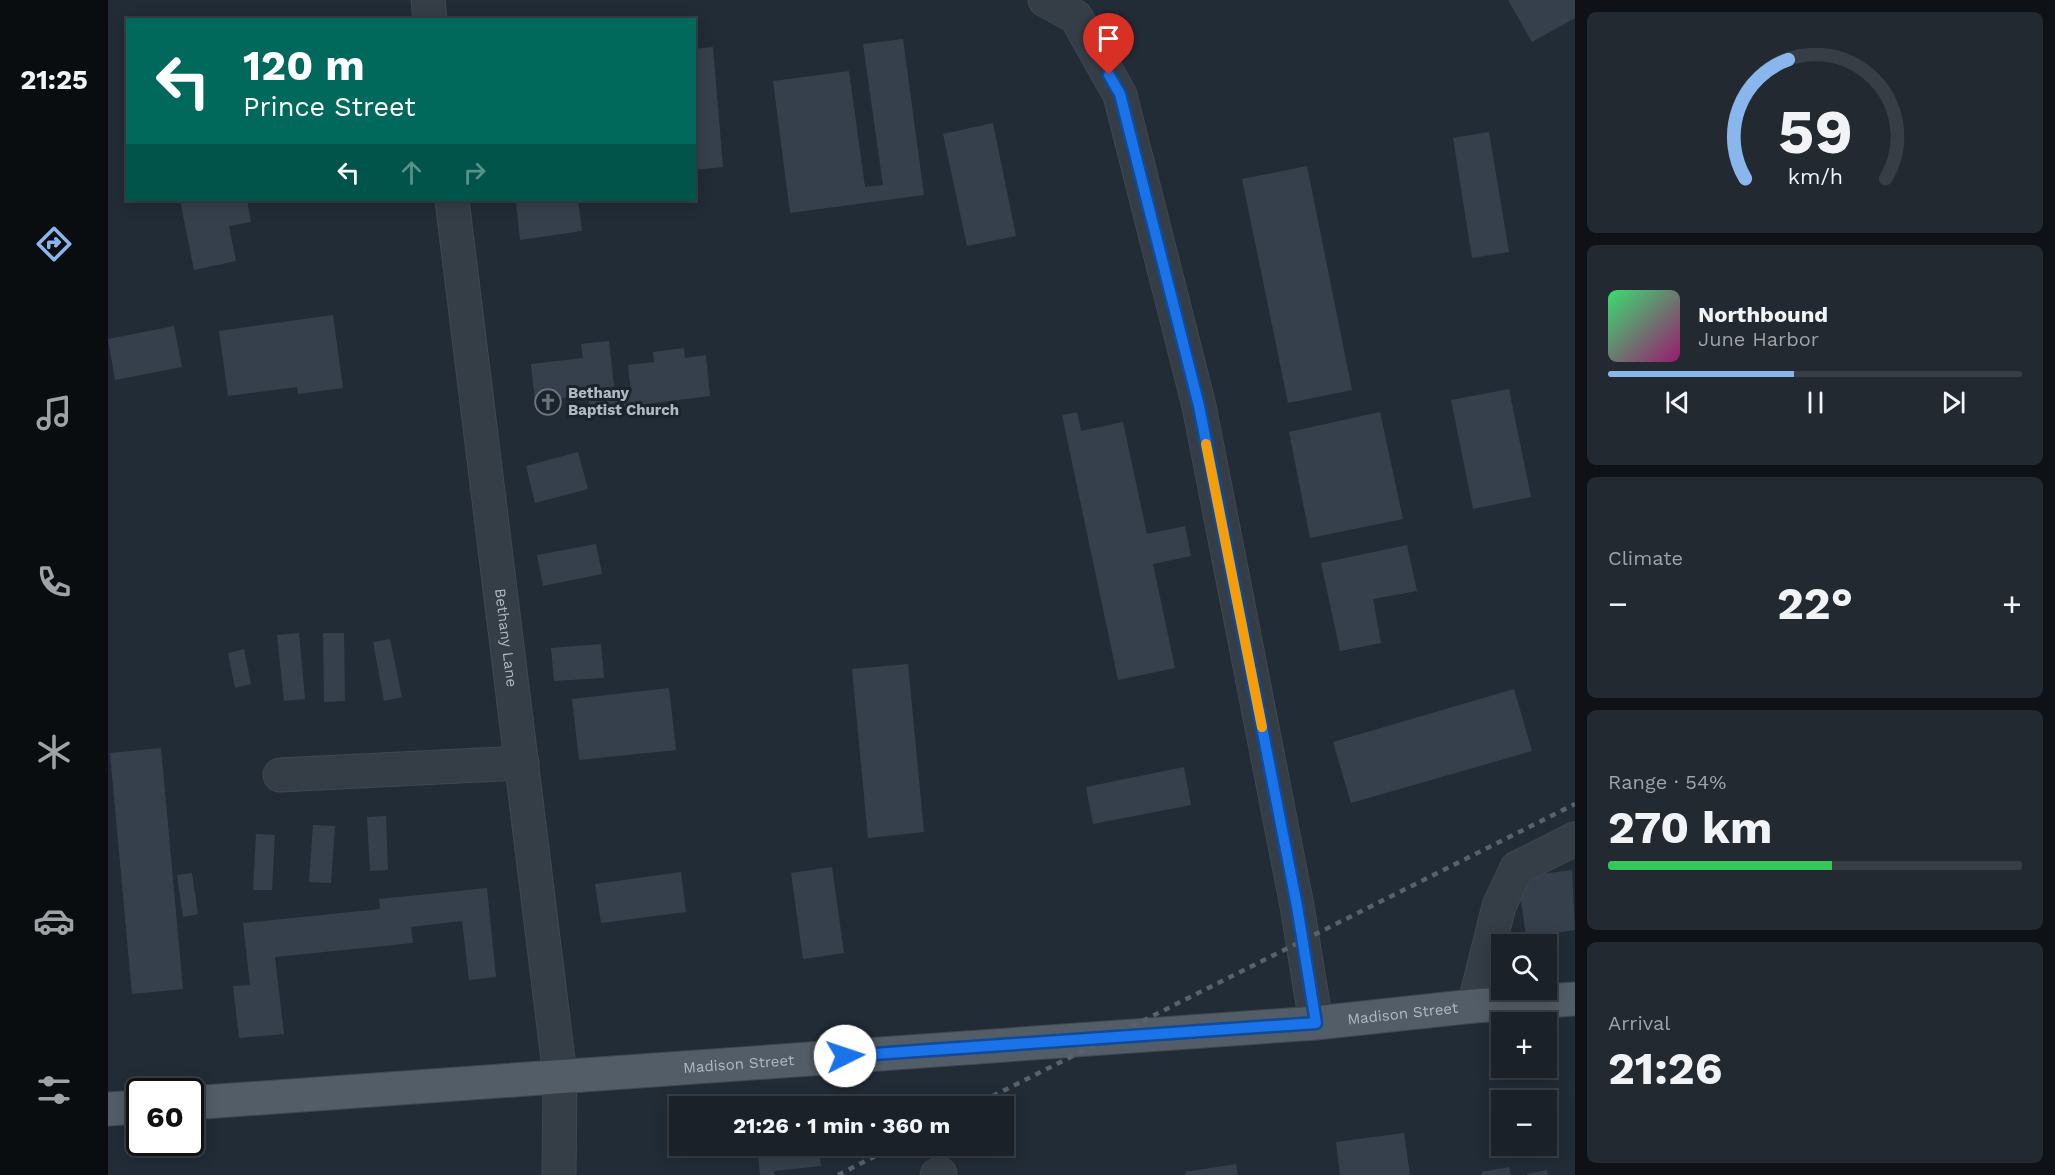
<!DOCTYPE html>
<meta charset="utf-8">
<style>
:root{--surface:#1a2128;--page:#232930;--text:#f1f3f6;--muted:#9fa3a8;--line:#383e45;--accent:#8ab6ee}
body{margin:0;font-family:"Work Sans",sans-serif;background:var(--page);color:var(--text);height:100vh;display:flex;flex-direction:column;font-size:22px;white-space:nowrap}
*{box-sizing:border-box;margin:0}
p{font-size:20px;color:var(--muted)}
.icon{flex:none;width:33px;height:33px;fill:none;stroke:currentColor;stroke-width:2;stroke-linecap:round;stroke-linejoin:round}
.map{position:relative;flex:1;overflow:hidden}
.side{display:flex;flex-direction:column;gap:12px;padding:12px;background:#0e1216;width:480px}
.side>*{flex:none}
.guide{position:absolute;left:18px;top:18px;width:570px;height:183px;border-radius:0px;box-shadow:0 3px 15px #0003,0 0 0 2px var(--line);background:#00695c;color:#fff;overflow:hidden}
.fabs{position:absolute;left:1383px;top:934px;display:grid;gap:12px}
.fabs a{display:grid;place-items:center;width:66px;height:66px;border-radius:0px;background:var(--surface);box-shadow:0 3px 15px #0003,0 0 0 2px var(--line);font-size:30px}
.speed{position:absolute;left:18px;top:1078px;display:flex;gap:12px;font-size:30px;font-weight:700;text-align:center}
.speed>*{display:grid;place-content:center;width:78px;height:78px;border-radius:50%;background:var(--surface);box-shadow:0 3px 15px #0003,0 0 0 2px var(--line);line-height:1}
.speed .limit{border:3px solid #111;border-radius:9px;background:#fff;color:#111}
.pin{position:absolute;display:grid;place-items:center;width:51px;height:51px;color:#fff;margin:-62px -26px;border-radius:50% 50% 50% 0;rotate:-45deg;box-shadow:0 0 6px #0007}
.pin .icon{rotate:45deg}
.me{position:absolute;width:66px;margin:-33px;rotate:86deg;stroke-linejoin:round;filter:drop-shadow(0 0 4px #0008)}
.turn{display:flex;align-items:center;gap:21px;height:126px;padding:0 18px;font-size:27px}
.turn .icon{width:78px;height:78px;stroke-width:2.5}
.turn b{display:block;font-size:42px;line-height:51px}
.lanes{display:flex;align-items:center;height:57px;padding:0 18px;background:#0003;justify-content:center;gap:30px;direction:ltr}
.lanes .off{opacity:.35}
.big{font-size:45px;font-weight:700;line-height:1.1}
.side .widget{flex:1;display:flex;flex-direction:column;justify-content:center;gap:9px;min-width:0;padding:0 21px;border-radius:9px;background:var(--page)}
.side .dial{align-items:center;gap:0}
.dial svg{height:156px;overflow:visible;fill:none;stroke:var(--line);stroke-width:7;stroke-linecap:round;text-anchor:middle}
.dial text{fill:var(--text);stroke:none}
.song{display:flex;align-items:center;gap:18px}
.cover{width:72px;height:72px;border-radius:9px;background:linear-gradient(135deg,hsl(140 70% 55%),hsl(320 70% 35%))}
.played{height:6px;border-radius:3px;background:linear-gradient(90deg,var(--accent) 45%,var(--line) 45%)}
.keys{display:flex;justify-content:space-around;direction:ltr}
.heat{display:flex;justify-content:space-between;align-items:center;font-size:33px;direction:ltr}
.charge{height:9px;border-radius:4px;background:linear-gradient(90deg,#34c759 54%,var(--line) 0)}
.trip{position:absolute;left:561px;top:1096px;width:345px;height:60px;border-radius:0px;background:var(--surface);box-shadow:0 3px 15px #0003,0 0 0 2px var(--line);font-weight:700;line-height:60px;text-align:center}
main{display:flex;flex:1;min-height:0}
.menu{display:flex;flex-direction:column;width:108px;justify-content:space-around;align-items:center;background:#0a0d10;color:var(--muted)}
.menu .icon{width:42px;height:42px}
.menu .active{color:var(--accent)}
.menu b{font-size:27px;color:var(--text)}
.map>svg:first-child{display:block}
.building{fill:#35404c}
.lines{fill:none;stroke-linecap:round;stroke-linejoin:round}
.minor-casing{stroke:#3f4750;stroke-width:35}
.major-casing{stroke:#3f4750;stroke-width:35}
.minor{stroke:#353d46;stroke-width:33}
.major{stroke:#535d67;stroke-width:33}
.rail{stroke:#58626d;stroke-width:4.5;stroke-dasharray:6 6;stroke-linecap:butt}
.route-casing{stroke:#114b97;stroke-width:15}
.route{stroke:#1a73e8;stroke-width:10}
.slow{stroke:#f59e0b;stroke-width:10}
.labels{text-anchor:middle;dominant-baseline:central;stroke-width:6;stroke-linejoin:round;paint-order:stroke}
.poi-label{font-size:15px;font-weight:bold;fill:#b0b8c3;stroke:#1b232b;text-anchor:start}
.street-label{font-size:15px;fill:#b0b8c3;stroke:#1b232b}
</style>
<main>
<nav class="menu">
<b>21:25</b>
<svg class="icon active" aria-label="directions" viewBox="0 0 24 24"><path d="M12 3l9 9-9 9-9-9zM9 14v-3h6M13 9l2 2-2 2"/></svg>
<svg class="icon" aria-label="music" viewBox="0 0 24 24"><path d="M9 18V5l10-2v13"/><circle cx="6" cy="18" r="3"/><circle cx="16" cy="16" r="3"/></svg>
<svg class="icon" aria-label="phone" viewBox="0 0 24 24"><path d="M5 4h4l2 5-3 2q2 4 5 5l2-3 5 2v4C11 20 4 13 5 4z"/></svg>
<svg class="icon" aria-label="climate" viewBox="0 0 24 24"><path d="M12 3v18M4 7l16 10M4 17L20 7"/></svg>
<svg class="icon" aria-label="car" viewBox="0 0 24 24"><path d="M5 17H2v-5l4-1 3-4h7l3 4 3 1v5h-3M9 17h6M6 11h13"/><circle cx="7" cy="17" r="2"/><circle cx="17" cy="17" r="2"/></svg>
<svg class="icon" aria-label="filters" viewBox="0 0 24 24"><path d="M4 7h16M4 17h16"/><circle cx="9" cy="7" r="2"/><circle cx="15" cy="17" r="2"/></svg>
</nav>
<div class="map">
<svg width="1467" height="1175" viewBox="0 0 1467 1175">
<rect width="100%" height="100%" fill="#222c36"/>
<g class="building">
<path d="M 1400,0 L 1467,0 L 1467,18 L 1424,42 Z"/>
<path d="M 795,39 L 816,195 L 682,213 L 665,81 L 741,71 L 757,187 L 775,185 L 755,44 Z"/>
<path d="M 605,47 L 615,167 L 586,170 L 586,49 Z"/>
<path d="M 885,123 L 908,236 L 859,246 L 835,134 Z"/>
<path d="M 1381,132 L 1401,252 L 1364,258 L 1345,138 Z"/>
<path d="M 1199,166 L 1244,390 L 1180,403 L 1134,179 Z"/>
<path d="M 72,200 L 139,200 L 143,222 L 121,226 L 128,261 L 86,270 Z"/>
<path d="M 427,200 L 470,200 L 474,231 L 412,240 L 408,202 Z"/>
<path d="M 225,315 L 235,388 L 190,394 L 189,387 L 120,396 L 111,331 Z"/>
<path d="M 66,326 L 74,367 L 7,380 L 0,339 Z"/>
<path d="M 501,341 L 507,395 L 523,393 L 520,365 L 546,362 L 545,352 L 576,348 L 577,358 L 598,355 L 602,396 L 482,411 L 480,395 L 427,401 L 423,364 L 475,358 L 473,344 Z"/>
<path d="M 1401,389 L 1423,497 L 1365,509 L 1343,400 Z"/>
<path d="M 969,412 L 973,431 L 1015,422 L 1039,534 L 1077,526 L 1083,556 L 1045,564 L 1067,668 L 1010,680 L 954,415 Z"/>
<path d="M 1272,412 L 1295,519 L 1202,538 L 1181,432 Z"/>
<path d="M 470,452 L 480,489 L 427,503 L 418,466 Z"/>
<path d="M 488,544 L 494,574 L 435,586 L 429,555 Z"/>
<path d="M 1299,545 L 1309,591 L 1265,599 L 1273,643 L 1232,651 L 1213,563 Z"/>
<path d="M 191,633 L 197,699 L 176,701 L 169,635 Z"/>
<path d="M 215,633 L 236,633 L 237,701 L 216,702 Z"/>
<path d="M 282,639 L 294,697 L 276,701 L 265,642 Z"/>
<path d="M 493,644 L 496,678 L 446,681 L 443,648 Z"/>
<path d="M 136,649 L 143,684 L 127,688 L 120,653 Z"/>
<path d="M 800,664 L 816,832 L 760,838 L 744,669 Z"/>
<path d="M 561,688 L 568,750 L 471,760 L 464,699 Z"/>
<path d="M 1406,689 L 1424,751 L 1243,803 L 1225,742 Z"/>
<path d="M 53,748 L 75,989 L 24,994 L 2,753 Z"/>
<path d="M 1076,767 L 1083,805 L 985,824 L 978,787 Z"/>
<path d="M 278,816 L 280,870 L 262,871 L 259,817 Z"/>
<path d="M 205,825 L 227,826 L 223,883 L 201,882 Z"/>
<path d="M 148,834 L 167,835 L 164,890 L 145,890 Z"/>
<path d="M 724,867 L 736,953 L 695,959 L 683,873 Z"/>
<path d="M 1464,870 L 1467,930 L 1418,937 L 1410,877 Z"/>
<path d="M 573,872 L 578,912 L 493,923 L 487,884 Z"/>
<path d="M 84,873 L 90,914 L 75,917 L 69,875 Z"/>
<path d="M 379,888 L 388,977 L 361,980 L 354,921 L 303,927 L 305,943 L 167,957 L 176,1034 L 131,1038 L 125,986 L 142,985 L 135,923 L 272,909 L 271,899 Z"/>
<path d="M 1296,1133 L 1302,1175 L 1232,1175 L 1228,1142 Z"/>
<path d="M 649,1146 L 729,1146 L 729,1148 L 711,1149 L 713,1166 L 666,1171 L 666,1175 L 652,1175 Z"/>
<path d="M 1128,1164 L 1130,1175 L 1078,1175 L 1077,1172 Z"/>
<path d="M 1401,1167 L 1403,1175 L 1374,1175 L 1374,1172 Z"/>
<path d="M 1439,1170 L 1440,1175 L 1419,1175 L 1419,1174 Z"/>
</g>
<g class="lines">
<g class="minor-casing">
<g id="minor">
<path d="M 320,0 L 322,20"/>
<path d="M 937,0 L 968,17 L 1012,95 L 1091,406 L 1189,906 L 1208,1023"/>
<path id="s1" d="M 344,200 L 452,1076 L 451,1175"/>
<path d="M 172,775 L 414,763"/>
<path d="M 1366,1006 L 1391,906 L 1409,868 L 1467,839"/>
<path d="M 829,1175 L 832,1174"/>
</g>
</g>
<g class="major-casing">
<g id="major">
<path id="s2" d="M 82,1103 L 1208,1023 L 1366,1006 L 1467,999"/>
<path d="M 0,1109 L 32,1107"/>
</g>
</g>
<use href="#minor" class="minor"/>
<use href="#major" class="major"/>
<g class="rail">
<path d="M 863,1107 L 1467,804"/>
<path d="M 730,1175 L 787,1146"/>
</g>
</g>
<g class="lines">
<g class="route-casing">
<path id="route" d="M 737,1056 L 1208,1023 L 1189,906 L 1091,406 L 1012,94 L 1001,75"/>
</g>
<use href="#route" class="route"/>
<path class="slow" d="M 1098,444 L 1154,727"/>
</g>
<defs>
<g id="church-ring" transform="scale(1.35)"><circle r="9.5" fill="#1b232b" stroke="#6b7280" stroke-width="1.5"/><path d="M-1.2-6h2.4v3.5h3.3v2.4h-3.3V6h-2.4V-.1h-3.3v-2.4h3.3Z" fill="#6b7280"/></g>
</defs>
<g fill-rule="evenodd">
<use href="#church-ring" x="440" y="402"/>
</g>
<g class="labels">
<g class="poi-label">
<text x="460" y="393">Bethany<tspan x="460" dy="17">Baptist Church</tspan></text>
</g>
<g class="street-label">
<text stroke="none"><textPath href="#s1" startOffset="441">Bethany Lane</textPath></text>
<text stroke="none"><textPath href="#s2" startOffset="1216">Madison Street</textPath></text>
<text stroke="none"><textPath href="#s2" startOffset="550">Madison Street</textPath></text>
</g>
</g>
</svg>
<div class="fabs">
<a><svg class="icon" aria-label="search" viewBox="0 0 24 24"><circle cx="10" cy="10" r="6"/><path d="M15 15l6 6"/></svg></a>
<a>+</a>
<a>−</a>
</div>
<div class="speed"><div class="limit">60</div></div>
<div class="pin" style="left:1001px;top:75px;background:#d93025"><svg class="icon" aria-label="arrive" viewBox="0 0 24 24"><path d="M6 21V4h12l-3 4 3 4H6"/></svg></div>
<svg class="me" style="left:737px;top:1056px" viewBox="-20 -20 40 40"><circle r="19" fill="#fff"/><path d="M0-13L10 11 0 6-10 11z" fill="#1a73e8"/></svg>
<div class="trip">21:26 · 1 min · 360 m</div>
<div class="guide">
<div class="turn"><svg class="icon" aria-label="left" viewBox="0 0 24 24"><path d="M17 20v-9H6M10 6l-5 5 5 5"/></svg><div><b>120 m</b>Prince Street</div></div>
<div class="lanes"><svg class="icon" aria-label="left" viewBox="0 0 24 24"><path d="M17 20v-9H6M10 6l-5 5 5 5"/></svg><svg class="icon off" aria-label="ahead" viewBox="0 0 24 24"><path d="M12 20V5M6 11l6-6 6 6"/></svg><svg class="icon off" aria-label="right" viewBox="0 0 24 24"><path d="M7 20v-9h11M14 6l5 5-5 5"/></svg></div>
</div>
</div>
<section class="side">
<div class="widget dial"><svg viewBox="0 0 100 80">
<path d="M14 69A42 42 0 1 1 86 69"/>
<path d="M14 69A42 42 0 0 1 36 8" stroke="#8ab6ee"/>
<text x="50" y="56" font-size="32" font-weight="700">59</text>
<text x="50" y="72" font-size="11">km/h</text>
</svg></div>
<div class="widget">
<div class="song"><i class="cover"></i><div><b>Northbound</b><p>June Harbor</p></div></div>
<div class="played"></div>
<div class="keys"><svg class="icon" aria-label="previous" viewBox="0 0 24 24"><path d="M18 5L8 12l10 7zM5 5v14"/></svg><svg class="icon" aria-label="pause" viewBox="0 0 24 24"><path d="M8 5v14M16 5v14"/></svg><svg class="icon" aria-label="next" viewBox="0 0 24 24"><path d="M6 5l10 7-10 7zM19 5v14"/></svg></div>
</div>
<div class="widget"><p>Climate</p>
<div class="heat"><a>−</a><b class="big">22°</b><a>+</a></div>
</div>
<div class="widget"><p>Range · 54%</p><b class="big">270 km</b><div class="charge"></div></div>
<div class="widget"><p>Arrival</p><b class="big">21:26</b></div>
</section>
</main>
